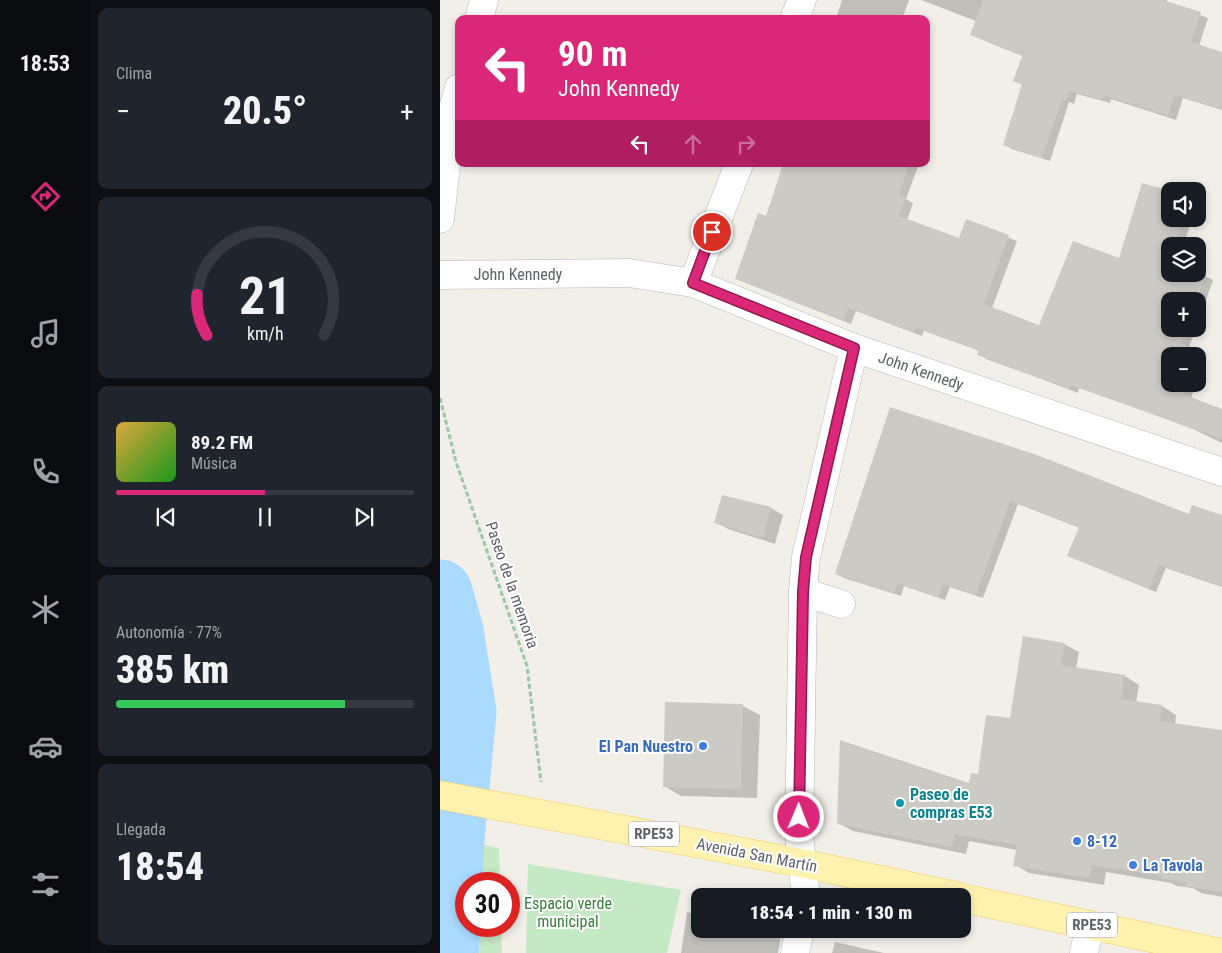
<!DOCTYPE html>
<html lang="es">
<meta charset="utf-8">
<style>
:root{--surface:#171b24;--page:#20242c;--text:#f1f3f6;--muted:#9ea1a6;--line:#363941;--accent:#db2777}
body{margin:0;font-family:"Roboto Condensed",sans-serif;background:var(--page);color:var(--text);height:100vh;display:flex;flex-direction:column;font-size:19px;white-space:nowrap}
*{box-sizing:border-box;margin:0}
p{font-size:16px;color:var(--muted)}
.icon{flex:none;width:28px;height:28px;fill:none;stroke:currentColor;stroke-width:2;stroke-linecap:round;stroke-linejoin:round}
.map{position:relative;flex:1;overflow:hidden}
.panel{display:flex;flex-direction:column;gap:8px;padding:8px;background:#0d0f14;width:350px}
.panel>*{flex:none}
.guide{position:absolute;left:15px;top:15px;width:475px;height:152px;border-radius:10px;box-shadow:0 2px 8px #0003;background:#db2777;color:#fff;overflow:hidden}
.buttons{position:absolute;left:721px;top:182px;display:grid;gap:10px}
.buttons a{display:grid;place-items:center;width:45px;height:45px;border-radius:10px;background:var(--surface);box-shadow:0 2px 8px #0003;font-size:25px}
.speed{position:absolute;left:15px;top:872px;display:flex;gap:10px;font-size:25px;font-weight:700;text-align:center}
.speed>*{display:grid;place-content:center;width:65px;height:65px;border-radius:50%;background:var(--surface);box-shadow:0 2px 8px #0003;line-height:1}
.speed .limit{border:8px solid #d22;background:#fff;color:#111}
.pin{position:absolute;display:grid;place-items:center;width:42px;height:42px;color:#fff;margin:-21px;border:2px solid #fff;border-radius:50%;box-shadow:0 1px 5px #0007}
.me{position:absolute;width:55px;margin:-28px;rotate:1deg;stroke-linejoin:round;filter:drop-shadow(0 0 4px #0008)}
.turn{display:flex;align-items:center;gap:18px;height:105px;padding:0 20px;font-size:22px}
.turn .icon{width:65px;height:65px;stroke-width:2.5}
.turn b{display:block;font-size:35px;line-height:42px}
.lanes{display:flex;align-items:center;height:48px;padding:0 20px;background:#0003;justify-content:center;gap:25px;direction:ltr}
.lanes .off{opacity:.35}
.big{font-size:38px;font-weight:800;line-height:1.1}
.panel .tile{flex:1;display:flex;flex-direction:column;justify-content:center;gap:8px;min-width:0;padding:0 18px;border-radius:10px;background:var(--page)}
.panel .dial{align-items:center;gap:0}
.dial svg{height:130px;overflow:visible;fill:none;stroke:var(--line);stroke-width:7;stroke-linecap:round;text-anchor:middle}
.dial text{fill:var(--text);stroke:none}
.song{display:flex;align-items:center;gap:15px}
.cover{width:60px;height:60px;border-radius:8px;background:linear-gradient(135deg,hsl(40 70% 55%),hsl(120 70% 35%))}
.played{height:5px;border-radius:2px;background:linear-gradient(90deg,var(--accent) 50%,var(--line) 50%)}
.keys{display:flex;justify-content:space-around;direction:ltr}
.heat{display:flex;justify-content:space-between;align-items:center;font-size:28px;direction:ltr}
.charge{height:8px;border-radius:4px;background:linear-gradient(90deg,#34c759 77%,var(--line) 0)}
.trip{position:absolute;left:251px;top:888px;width:280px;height:50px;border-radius:10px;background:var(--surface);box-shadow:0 2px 8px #0003;font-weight:800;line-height:50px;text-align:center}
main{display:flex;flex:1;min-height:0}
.tab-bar{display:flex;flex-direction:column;width:90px;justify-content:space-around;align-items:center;background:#090b0e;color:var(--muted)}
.tab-bar .icon{width:35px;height:35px}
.tab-bar .active{color:var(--accent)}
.tab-bar b{font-size:22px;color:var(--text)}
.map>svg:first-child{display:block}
.green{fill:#c5e8c5}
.shadow{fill:#0003}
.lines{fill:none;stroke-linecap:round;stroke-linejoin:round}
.river{stroke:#aadaff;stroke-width:65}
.building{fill:#cccac5}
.minor-casing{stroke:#b5b8bc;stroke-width:29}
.major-casing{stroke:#f2c960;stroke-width:29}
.path{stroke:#9cc7a9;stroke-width:3;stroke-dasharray:5 2.5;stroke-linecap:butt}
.minor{stroke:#fff;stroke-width:28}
.major{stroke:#fff2af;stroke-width:28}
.route-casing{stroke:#8e194d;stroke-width:12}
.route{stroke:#db2777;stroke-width:9}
.shop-dot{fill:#3f7fe0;stroke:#fff;stroke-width:2}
.culture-dot{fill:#0f9aa8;stroke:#fff;stroke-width:2}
.labels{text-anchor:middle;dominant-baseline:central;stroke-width:4;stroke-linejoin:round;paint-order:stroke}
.shield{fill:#fff;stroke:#8f9295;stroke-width:1}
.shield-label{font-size:15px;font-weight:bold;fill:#5f6368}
.street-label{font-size:16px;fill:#5f6368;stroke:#fff}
.shop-label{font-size:16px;font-weight:bold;fill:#366cbe;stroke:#fff;text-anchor:start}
.culture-label{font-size:16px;font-weight:bold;fill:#0d838f;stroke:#fff;text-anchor:start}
.park-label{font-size:16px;fill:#348238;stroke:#fff}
</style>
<main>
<nav class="tab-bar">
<b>18:53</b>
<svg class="icon active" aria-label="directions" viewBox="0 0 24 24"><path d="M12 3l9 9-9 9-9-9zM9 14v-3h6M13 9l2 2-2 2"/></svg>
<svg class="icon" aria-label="music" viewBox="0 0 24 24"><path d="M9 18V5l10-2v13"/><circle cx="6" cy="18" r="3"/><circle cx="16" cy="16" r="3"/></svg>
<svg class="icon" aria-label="phone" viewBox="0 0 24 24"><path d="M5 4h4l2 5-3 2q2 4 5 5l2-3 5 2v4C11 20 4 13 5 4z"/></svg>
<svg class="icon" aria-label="climate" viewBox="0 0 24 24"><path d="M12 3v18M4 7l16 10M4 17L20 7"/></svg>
<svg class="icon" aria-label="car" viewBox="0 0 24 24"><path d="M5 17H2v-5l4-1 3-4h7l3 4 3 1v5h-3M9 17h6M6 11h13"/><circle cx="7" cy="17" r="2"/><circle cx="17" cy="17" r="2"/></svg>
<svg class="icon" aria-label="filters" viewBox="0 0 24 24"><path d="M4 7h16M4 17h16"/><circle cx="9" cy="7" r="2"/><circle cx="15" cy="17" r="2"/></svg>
</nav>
<section class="panel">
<div class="tile"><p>Clima</p>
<div class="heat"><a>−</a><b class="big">20.5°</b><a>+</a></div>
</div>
<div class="tile dial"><svg viewBox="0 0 100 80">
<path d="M14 69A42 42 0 1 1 86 69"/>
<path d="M14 69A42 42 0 0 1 8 44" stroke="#db2777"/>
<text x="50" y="56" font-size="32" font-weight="700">21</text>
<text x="50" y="72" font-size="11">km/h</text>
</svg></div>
<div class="tile">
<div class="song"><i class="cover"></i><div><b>89.2 FM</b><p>Música</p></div></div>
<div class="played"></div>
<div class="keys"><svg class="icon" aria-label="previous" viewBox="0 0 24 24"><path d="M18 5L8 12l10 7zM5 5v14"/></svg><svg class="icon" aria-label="pause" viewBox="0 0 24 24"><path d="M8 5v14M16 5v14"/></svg><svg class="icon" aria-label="next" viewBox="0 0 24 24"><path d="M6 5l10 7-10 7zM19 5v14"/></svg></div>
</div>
<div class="tile"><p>Autonomía · 77%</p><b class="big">385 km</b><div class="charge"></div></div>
<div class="tile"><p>Llegada</p><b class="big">18:54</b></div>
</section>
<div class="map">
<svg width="782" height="953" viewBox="0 0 782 953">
<rect width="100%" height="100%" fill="#f1efe8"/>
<g class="green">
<path d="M 0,836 L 59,848 L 60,884 L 26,884 L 26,926 L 61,926 L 62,953 L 0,953 Z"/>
<path d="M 88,864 L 241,890 L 227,953 L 86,953 Z"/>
</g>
<g class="shadow">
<path d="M 402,0 L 469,0 L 462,19 L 396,19 Z"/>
<path d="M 481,0 L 727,0 L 727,2 L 768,18 L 759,46 L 782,53 L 782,110 L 743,98 L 736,120 L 671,99 L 670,103 L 637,94 L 634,104 L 629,102 L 610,161 L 572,149 L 564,144 L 583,85 L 574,81 L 584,56 L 531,34 L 536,21 Z"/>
<path d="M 344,164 L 479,164 L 466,199 L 473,203 L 467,220 L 520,240 L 527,221 L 577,241 L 552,308 L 600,327 L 680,260 L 730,193 L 730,219 L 752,219 L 743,246 L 730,246 L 730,274 L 758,273 L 773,280 L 758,323 L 758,301 L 730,301 L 730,329 L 756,329 L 749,347 L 766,355 L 758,380 L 758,356 L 730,356 L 730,384 L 756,384 L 751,398 L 782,410 L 782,443 L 753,429 L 688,405 L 639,388 L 638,393 L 596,377 L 546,359 L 538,354 L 540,351 L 484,331 L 482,336 L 416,311 L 411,324 L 296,278 L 327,218 Z"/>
<path d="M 451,408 L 750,516 L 782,517 L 782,587 L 726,568 L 716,592 L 636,559 L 640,528 L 578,504 L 543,598 L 510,587 L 505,600 L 464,586 L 461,596 L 404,578 L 397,574 Z"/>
<path d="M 283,496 L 331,508 L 343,515 L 335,544 L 288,529 L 276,522 Z"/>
<path d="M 624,644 L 639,652 L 636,669 L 685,676 L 699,685 L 696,703 L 722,706 L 736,715 L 735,725 L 782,732 L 782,897 L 761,893 L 753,888 L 737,886 L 731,883 L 666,872 L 664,885 L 589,873 L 575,865 L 577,850 L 529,841 L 526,854 L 413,831 L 398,823 L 530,784 L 539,775 L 571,719 Z"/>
<path d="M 303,706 L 320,715 L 317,798 L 241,796 L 224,786 Z"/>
<path d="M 247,912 L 260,915 L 260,929 L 321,929 L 333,931 L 341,936 L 338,953 L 241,953 Z"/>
<path d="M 395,942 L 444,953 L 392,953 Z"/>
</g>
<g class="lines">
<path class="river" d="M 0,592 L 11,631 L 24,712 L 12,838 L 6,953"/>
</g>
<g class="building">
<path d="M 543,0 L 723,0 L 761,12 L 751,42 L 782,52 L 782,109 L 735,95 L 728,116 L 663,95 L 662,100 L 629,91 L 626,100 L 622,99 L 602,158 L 563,145 L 582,84 L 573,81 L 582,56 L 530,35 Z"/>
<path d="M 343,164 L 469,164 L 459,195 L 466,197 L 459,216 L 519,238 L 526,219 L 569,235 L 544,304 L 599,325 L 633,241 L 679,258 L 702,183 L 730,191 L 730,219 L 743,219 L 734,246 L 730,246 L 730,274 L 758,274 L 758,271 L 766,274 L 756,301 L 730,301 L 730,329 L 746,329 L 741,343 L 759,350 L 757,356 L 730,356 L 730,384 L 747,384 L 743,394 L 782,409 L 782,439 L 631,385 L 630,389 L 537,355 L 539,350 L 476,328 L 474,332 L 408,308 L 403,321 L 295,279 L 318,213 L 326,216 Z"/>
<path d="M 450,407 L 597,455 L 749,514 L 752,505 L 782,515 L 782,586 L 719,565 L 709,589 L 627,556 L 639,527 L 570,501 L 536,595 L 503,584 L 498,597 L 457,583 L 454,593 L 395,574 Z"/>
<path d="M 282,495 L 331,507 L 323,538 L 274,523 Z"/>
<path d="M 583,636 L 625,643 L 621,665 L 685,675 L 681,699 L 722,705 L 720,721 L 782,730 L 782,892 L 745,886 L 747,882 L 721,879 L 722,876 L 652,865 L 650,878 L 573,866 L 577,845 L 515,834 L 512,847 L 397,824 L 400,740 L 529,783 L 531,773 L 538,774 L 546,715 L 570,718 Z"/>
<path d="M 225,702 L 303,704 L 301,789 L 223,787 Z"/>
</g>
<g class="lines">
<g class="minor-casing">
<g id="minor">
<path d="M 39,19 L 44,0"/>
<path d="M 354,19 L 362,0"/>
<path d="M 0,219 L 12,112 L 19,88"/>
<path d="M 0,275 L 189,273 L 253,283 L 414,348 L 782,472"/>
<path d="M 253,283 L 299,164"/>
<path d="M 363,592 L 401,604"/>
<path d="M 366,896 L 359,836 L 363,592 L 366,557 L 414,348"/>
<path d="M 355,953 L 360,929"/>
<path d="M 644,953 L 650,925"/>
</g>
</g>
<g class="major-casing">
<g id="major">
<path d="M 0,795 L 361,863 L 516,896"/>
<path d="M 522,898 L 782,953"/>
</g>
</g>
<path class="path" d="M 0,398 L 16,462 L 87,666 L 101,782"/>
<use href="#minor" class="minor"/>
<use href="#major" class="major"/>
</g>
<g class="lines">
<g class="route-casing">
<path id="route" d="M 272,232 L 253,283 L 414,348 L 366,557 L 363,592 L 359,817"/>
</g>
<use href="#route" class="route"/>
</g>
<g class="shop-dot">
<circle cx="263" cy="746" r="5"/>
<circle cx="637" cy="841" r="5"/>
<circle cx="693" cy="865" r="5"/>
</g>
<circle class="culture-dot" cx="460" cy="803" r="5"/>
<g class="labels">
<g class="shield">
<rect x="189" y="821.5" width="50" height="25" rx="4"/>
<rect x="627" y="912.5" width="50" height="25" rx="4"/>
</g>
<g class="shield-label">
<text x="214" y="834">RPE53</text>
<text x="652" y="925">RPE53</text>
</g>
<g class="street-label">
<text x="78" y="274">John Kennedy</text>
<text transform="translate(481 371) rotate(19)">John Kennedy</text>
<text transform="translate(72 585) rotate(71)">Paseo de la memoria</text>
<text transform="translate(317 855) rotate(11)">Avenida San Martín</text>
</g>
<g class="shop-label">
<text x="253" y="746" text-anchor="end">El Pan Nuestro</text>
<text x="647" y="841">8-12</text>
<text x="703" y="865">La Tavola</text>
</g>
<g class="culture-label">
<text x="470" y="794">Paseo de<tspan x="470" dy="18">compras E53</tspan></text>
</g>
<g class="park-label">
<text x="128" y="903">Espacio verde<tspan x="128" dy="18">municipal</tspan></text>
</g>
</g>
</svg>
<div class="buttons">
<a><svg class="icon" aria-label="sound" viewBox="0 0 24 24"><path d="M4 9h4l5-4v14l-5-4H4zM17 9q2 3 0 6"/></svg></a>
<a><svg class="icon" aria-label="layers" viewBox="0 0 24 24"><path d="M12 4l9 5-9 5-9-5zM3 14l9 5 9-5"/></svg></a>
<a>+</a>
<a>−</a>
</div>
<div class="speed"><div class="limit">30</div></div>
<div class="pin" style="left:272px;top:232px;background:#d93025"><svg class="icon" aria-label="arrive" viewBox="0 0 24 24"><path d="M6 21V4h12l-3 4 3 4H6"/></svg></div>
<svg class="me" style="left:359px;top:817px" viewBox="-20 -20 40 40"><circle r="17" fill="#db2777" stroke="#fff" stroke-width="3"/><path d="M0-11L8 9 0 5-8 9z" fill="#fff"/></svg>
<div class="trip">18:54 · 1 min · 130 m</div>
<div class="guide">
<div class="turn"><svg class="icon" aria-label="left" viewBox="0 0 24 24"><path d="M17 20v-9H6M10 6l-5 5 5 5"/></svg><div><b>90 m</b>John Kennedy</div></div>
<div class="lanes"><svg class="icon" aria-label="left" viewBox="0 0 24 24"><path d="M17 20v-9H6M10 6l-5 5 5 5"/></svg><svg class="icon off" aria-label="ahead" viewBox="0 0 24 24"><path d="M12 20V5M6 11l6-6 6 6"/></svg><svg class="icon off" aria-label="right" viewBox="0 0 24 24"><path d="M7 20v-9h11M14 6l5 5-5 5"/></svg></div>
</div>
</div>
</main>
